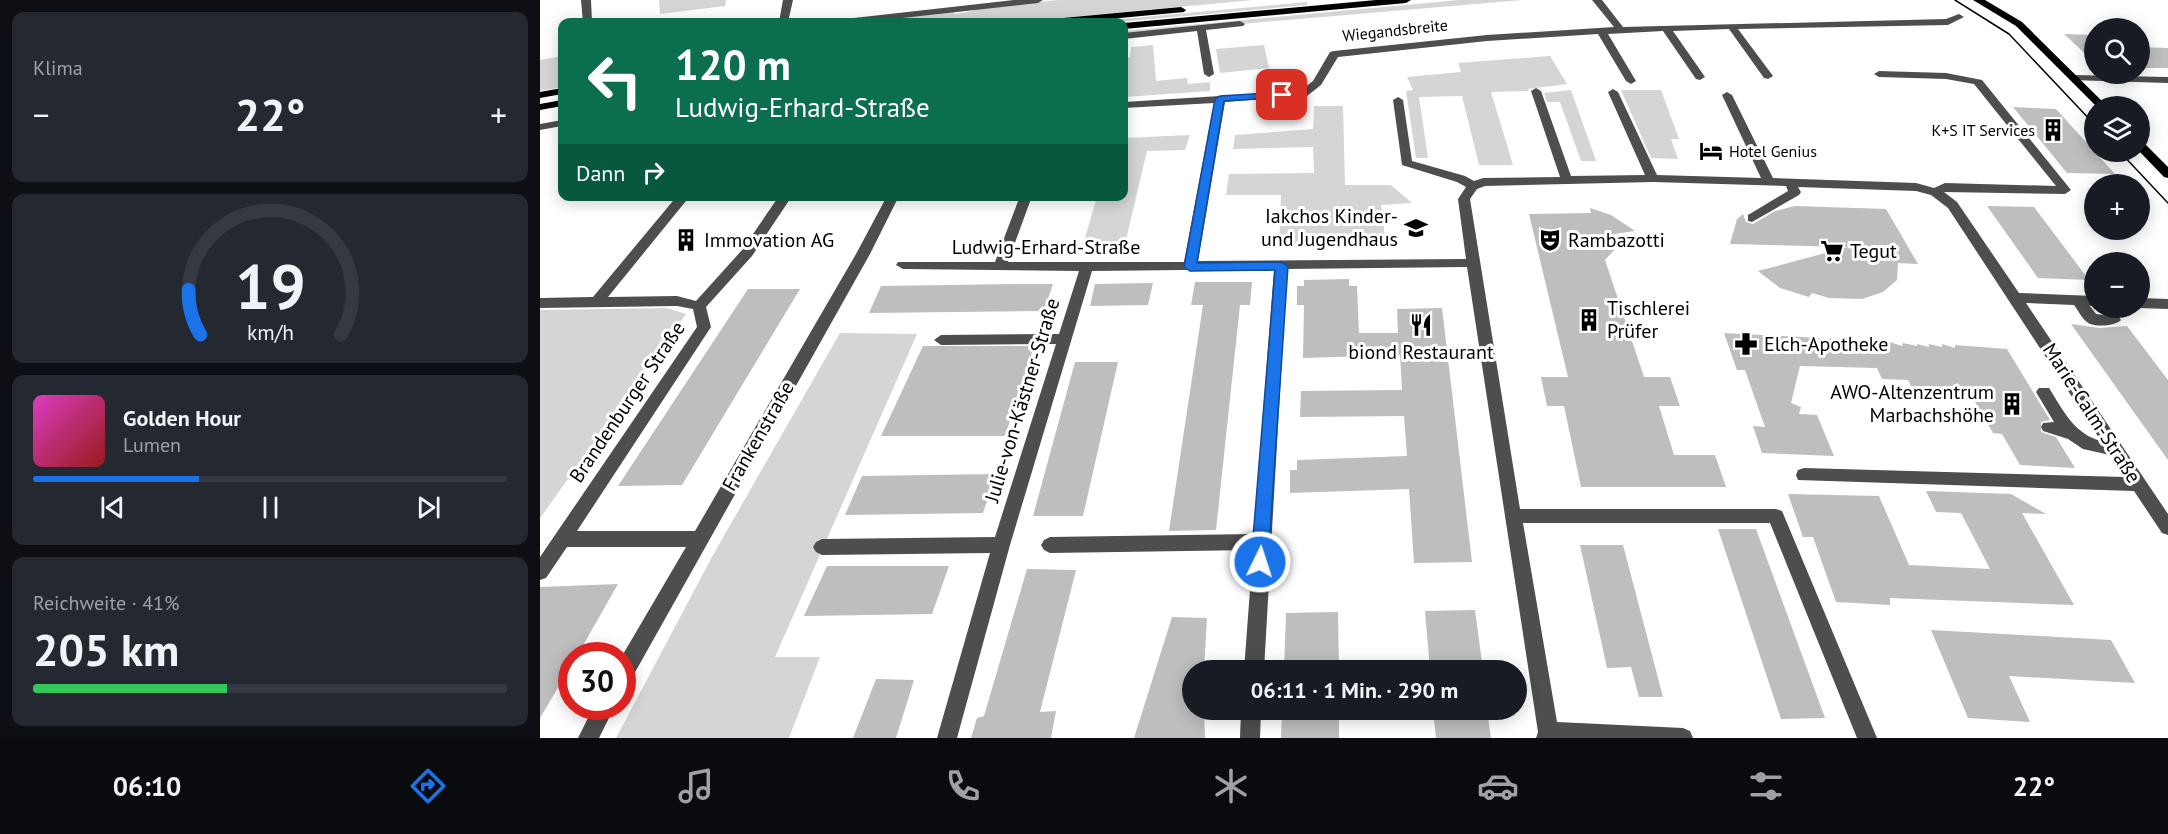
<!DOCTYPE html>
<html lang="de">
<meta charset="utf-8">
<style>
:root{--surface:#171b24;--page:#242831;--text:#f1f3f6;--muted:#9ea1a6;--line:#363941;--accent:#1a73e8}
body{margin:0;font-family:"PT Sans",sans-serif;background:var(--page);color:var(--text);height:100vh;display:flex;flex-direction:column;font-size:22px;white-space:nowrap}
*{box-sizing:border-box;margin:0}
p{font-size:20px;color:var(--muted)}
.icon{flex:none;width:33px;height:33px;fill:none;stroke:currentColor;stroke-width:2;stroke-linecap:round;stroke-linejoin:round}
.map{position:relative;flex:1;overflow:hidden}
.drawer{display:flex;flex-direction:column;gap:12px;padding:12px;background:#0d0f14;width:540px}
.drawer>*{flex:none}
.hud{position:absolute;left:18px;top:18px;width:570px;height:183px;border-radius:12px;box-shadow:0 3px 15px #0003;background:#0b6e4f;color:#fff;overflow:hidden}
.buttons{position:absolute;left:1544px;top:18px;display:grid;gap:12px}
.buttons a{display:grid;place-items:center;width:66px;height:66px;border-radius:50%;background:var(--surface);box-shadow:0 3px 15px #0003;font-size:30px}
.speed{position:absolute;left:18px;top:642px;display:flex;gap:12px;font-size:30px;font-weight:700;text-align:center}
.speed>*{display:grid;place-content:center;width:78px;height:78px;border-radius:50%;background:var(--surface);box-shadow:0 3px 15px #0003;line-height:1}
.speed .limit{border:9px solid #d22;background:#fff;color:#111}
.pin{position:absolute;display:grid;place-items:center;width:51px;height:51px;color:#fff;margin:-26px;border-radius:12px;box-shadow:0 3px 9px #0006}
.me{position:absolute;width:66px;margin:-33px;rotate:4deg;stroke-linejoin:round;filter:drop-shadow(0 0 4px #0008)}
.turn{display:flex;align-items:center;gap:21px;height:126px;padding:0 18px;font-size:27px}
.turn .icon{width:78px;height:78px;stroke-width:2.5}
.turn b{display:block;font-size:42px;line-height:51px}
.then{display:flex;align-items:center;height:57px;padding:0 18px;background:#0003;gap:12px;font-size:22px}
.big{font-size:45px;font-weight:800;line-height:1.1}
.drawer .card{flex:1;display:flex;flex-direction:column;justify-content:center;gap:9px;min-width:0;padding:0 21px;border-radius:12px;background:var(--page)}
.drawer .dial{align-items:center;gap:0}
.dial svg{height:156px;overflow:visible;fill:none;stroke:var(--line);stroke-width:7;stroke-linecap:round;text-anchor:middle}
.dial text{fill:var(--text);stroke:none}
.song{display:flex;align-items:center;gap:18px}
.cover{width:72px;height:72px;border-radius:9px;background:linear-gradient(135deg,hsl(310 70% 55%),hsl(0 70% 35%))}
.played{height:6px;border-radius:3px;background:linear-gradient(90deg,var(--accent) 35%,var(--line) 35%)}
.keys{display:flex;justify-content:space-around;direction:ltr}
.heat{display:flex;justify-content:space-between;align-items:center;font-size:33px;direction:ltr}
.charge{height:9px;border-radius:4px;background:linear-gradient(90deg,#34c759 41%,var(--line) 0)}
.trip{position:absolute;left:642px;top:660px;width:345px;height:60px;border-radius:30px;background:var(--surface);box-shadow:0 3px 15px #0003;font-weight:800;line-height:60px;text-align:center}
.dock{display:flex;height:96px;justify-content:space-around;align-items:center;background:#090b0e;color:var(--muted)}
.dock .icon{width:42px;height:42px}
.dock .on{color:var(--accent)}
.dock b{font-size:27px;color:var(--text)}
main{display:flex;flex:1;min-height:0}
.map>svg:first-child{display:block}
.green{fill:#d5d5d5}
.building{fill:#bebebe}
.lines{fill:none;stroke-linecap:round;stroke-linejoin:round}
.minor{fill:#4e4e4e;fill-rule:evenodd}
.major{fill:#000;fill-rule:evenodd}
.tram{stroke:#000;stroke-width:1.5}
.route{fill:#1a73e8;stroke:#114b97;stroke-width:1.5}
.labels{text-anchor:middle;dominant-baseline:central;stroke-width:6;stroke-linejoin:round;paint-order:stroke}
.far-street-label{font-size:16px;fill:#000;stroke:#fff}
.far-poi-label{font-size:16px;fill:#000;stroke:#fff;text-anchor:end}
.poi-label{font-size:20px;fill:#000;stroke:#fff;text-anchor:start}
.street-label{font-size:20px;fill:#000;stroke:#fff}
</style>
<main>
<section class="drawer">
<div class="card"><p>Klima</p>
<div class="heat"><a>−</a><b class="big">22°</b><a>+</a></div>
</div>
<div class="card dial"><svg viewBox="0 0 100 80">
<path d="M14 69A42 42 0 1 1 86 69"/>
<path d="M14 69A42 42 0 0 1 8 46" stroke="#1a73e8"/>
<text x="50" y="56" font-size="32" font-weight="700">19</text>
<text x="50" y="72" font-size="11">km/h</text>
</svg></div>
<div class="card">
<div class="song"><i class="cover"></i><div><b>Golden Hour</b><p>Lumen</p></div></div>
<div class="played"></div>
<div class="keys"><svg class="icon" aria-label="previous" viewBox="0 0 24 24"><path d="M18 5L8 12l10 7zM5 5v14"/></svg><svg class="icon" aria-label="pause" viewBox="0 0 24 24"><path d="M8 5v14M16 5v14"/></svg><svg class="icon" aria-label="next" viewBox="0 0 24 24"><path d="M6 5l10 7-10 7zM19 5v14"/></svg></div>
</div>
<div class="card"><p>Reichweite · 41%</p><b class="big">205 km</b><div class="charge"></div></div>
</section>
<div class="map">
<svg width="1628" height="738" viewBox="0 0 1628 738">
<rect width="100%" height="100%" fill="#fff"/>
<g class="green">
<path d="M 119,0 L 186,0 L 185,6 L 120,14 Z"/>
<path d="M 519,0 L 713,0 L 479,22 L 325,22 L 414,11 L 414,14 L 433,11 L 433,8 Z"/>
<path d="M 919,0 L 982,0 L 584,34 L 584,31 Z"/>
<path d="M 767,2 L 767,5 L 579,22 L 549,22 Z"/>
<path d="M 613,45 L 616,81 L 647,78 L 648,84 L 670,82 L 670,91 L 584,97 L 584,59 L 590,57 L 591,47 Z"/>
<path d="M 724,45 L 729,68 L 680,73 L 676,49 Z"/>
<path d="M 22,56 L 22,87 L 0,91 L 0,60 Z"/>
<path d="M 1010,56 L 1027,84 L 988,89 L 989,91 L 951,92 L 973,165 L 939,165 L 922,96 L 879,97 L 888,158 L 876,158 L 866,91 L 873,90 L 867,77 L 921,72 L 918,63 Z"/>
<path d="M 1031,90 L 1056,161 L 1041,161 L 1020,102 L 1007,102 L 1004,93 Z"/>
<path d="M 1081,90 L 1121,90 L 1139,139 L 1131,139 L 1138,159 L 1111,158 Z"/>
<path d="M 774,106 L 803,106 L 805,185 L 851,185 L 872,203 L 841,205 L 846,246 L 739,248 L 741,195 L 686,195 L 689,174 L 774,173 L 773,147 L 693,149 L 695,135 L 773,129 Z"/>
<path d="M 650,135 L 645,150 L 607,151 L 584,248 L 542,248 L 557,197 L 584,196 L 584,138 Z"/>
<path d="M 127,308 L 146,314 L 0,518 L 0,310 Z"/>
<path d="M 300,333 L 377,334 L 235,657 L 280,657 L 249,738 L 76,738 L 173,555 Z"/>
</g>
<g class="building">
<path d="M 1524,34 L 1554,35 L 1554,62 Z"/>
<path d="M 1599,47 L 1628,48 L 1628,68 L 1599,68 Z"/>
<path d="M 1473,107 L 1516,109 L 1575,174 L 1527,173 Z"/>
<path d="M 1255,206 L 1346,209 L 1378,264 L 1358,263 L 1357,280 L 1343,292 L 1322,299 L 1289,298 L 1272,293 L 1269,297 L 1240,288 L 1218,271 L 1308,247 L 1190,244 L 1197,219 L 1203,214 L 1206,222 L 1213,224 L 1235,211 Z"/>
<path d="M 1447,206 L 1494,207 L 1549,280 L 1498,278 Z"/>
<path d="M 1050,208 L 1071,215 L 1095,231 L 1074,234 L 1075,249 L 1065,260 L 1104,377 L 1130,377 L 1140,406 L 1119,406 L 1134,455 L 1175,455 L 1186,487 L 1041,487 L 1024,406 L 1007,406 L 1001,377 L 1028,377 L 989,214 L 1051,213 Z"/>
<path d="M 809,279 L 809,286 L 817,286 L 819,333 L 858,333 L 857,309 L 902,308 L 932,562 L 874,563 L 869,489 L 750,493 L 750,470 L 757,470 L 757,460 L 867,456 L 864,416 L 760,417 L 761,391 L 862,390 L 860,355 L 763,358 L 764,305 L 757,305 L 757,286 L 764,286 L 764,280 Z"/>
<path d="M 655,282 L 712,282 L 710,305 L 700,305 L 676,530 L 629,531 L 663,305 L 651,305 Z"/>
<path d="M 613,283 L 608,305 L 550,306 L 555,284 Z"/>
<path d="M 483,284 L 513,284 L 504,311 L 329,313 L 341,286 Z"/>
<path d="M 208,289 L 260,289 L 142,485 L 78,486 Z"/>
<path d="M 1531,324 L 1560,328 L 1587,326 L 1628,380 L 1628,460 Z"/>
<path d="M 1184,333 L 1335,341 L 1349,345 L 1350,342 L 1362,346 L 1363,343 L 1377,346 L 1377,344 L 1389,347 L 1389,344 L 1402,347 L 1402,344 L 1415,348 L 1415,345 L 1467,349 L 1510,420 L 1501,422 L 1501,432 L 1516,437 L 1535,468 L 1480,465 L 1462,434 L 1453,433 L 1427,388 L 1371,386 L 1368,380 L 1342,379 L 1337,368 L 1260,366 L 1251,403 L 1261,407 L 1259,414 L 1277,415 L 1294,456 L 1222,453 L 1213,426 L 1225,427 L 1205,370 L 1197,370 Z"/>
<path d="M 383,346 L 494,346 L 465,436 L 341,436 Z"/>
<path d="M 535,362 L 578,362 L 543,516 L 493,516 Z"/>
<path d="M 456,474 L 443,513 L 305,515 L 322,476 Z"/>
<path d="M 1386,491 L 1471,494 L 1506,514 L 1482,513 L 1534,605 L 1350,598 L 1350,605 L 1296,602 L 1273,537 L 1263,537 L 1248,494 L 1339,496 L 1369,565 L 1450,569 L 1421,513 L 1396,512 Z"/>
<path d="M 1178,529 L 1216,529 L 1285,718 L 1241,719 Z"/>
<path d="M 1040,545 L 1083,545 L 1123,697 L 1099,697 L 1091,667 L 1067,668 Z"/>
<path d="M 287,566 L 409,566 L 392,614 L 264,616 Z"/>
<path d="M 487,569 L 536,570 L 500,712 L 516,711 L 511,738 L 431,738 L 437,718 L 444,716 Z"/>
<path d="M 78,584 L 37,656 L 32,656 L 32,664 L 0,718 L 0,587 Z"/>
<path d="M 935,610 L 943,670 L 890,670 L 885,611 Z"/>
<path d="M 798,612 L 799,670 L 744,670 L 746,613 Z"/>
<path d="M 632,617 L 667,618 L 664,670 L 652,670 L 652,710 L 664,710 L 665,738 L 594,738 Z"/>
<path d="M 1391,630 L 1571,640 L 1595,683 L 1469,676 L 1490,722 L 1428,718 Z"/>
<path d="M 336,679 L 374,680 L 356,738 L 313,738 Z"/>
<path d="M 742,710 L 799,710 L 799,738 L 741,738 Z"/>
<path d="M 893,710 L 947,710 L 951,738 L 896,738 Z"/>
</g>
<g class="lines">
<g class="minor">
<path d="M 41,0 L 51,0 L 52,22 L 43,22 Z"/>
<path d="M 243,0 L 253,0 L 248,22 L 239,22 Z"/>
<path d="M 474,0 L 503,0 L 498,3 L 326,22 L 300,22 L 305,19 Z"/>
<path d="M 1052,0 L 1062,0 L 1083,27 L 1406,19 L 1419,14 L 1424,17 L 1408,25 L 1198,29 L 1233,76 L 1228,79 L 1224,78 L 1189,29 L 1133,31 L 1165,77 L 1160,80 L 1156,79 L 1123,31 L 1068,34 L 1096,81 L 1091,84 L 1086,81 L 1058,34 L 947,41 L 798,57 L 781,85 L 767,96 L 685,102 L 658,261 L 926,259 L 918,199 L 926,187 L 917,182 L 862,165 L 853,100 L 858,97 L 863,100 L 872,161 L 925,176 L 934,181 L 943,178 L 1020,177 L 991,91 L 996,88 L 1001,91 L 1031,176 L 1105,175 L 1068,92 L 1073,89 L 1078,92 L 1117,175 L 1221,178 L 1182,95 L 1187,92 L 1192,95 L 1233,178 L 1376,183 L 1394,188 L 1405,183 L 1516,186 L 1434,84 L 1406,79 L 1339,77 L 1334,74 L 1339,71 L 1406,73 L 1442,80 L 1531,190 L 1525,194 L 1404,192 L 1417,202 L 1479,293 L 1554,296 L 1554,306 L 1550,306 L 1556,314 L 1579,317 L 1581,320 C 1576,326 1554,328 1547,322 C 1542,319 1538,310 1534,305 L 1486,303 L 1628,514 L 1628,535 L 1622,533 L 1594,491 L 1258,480 L 1256,475 L 1258,470 L 1264,468 L 1585,477 L 1570,455 L 1543,449 L 1528,439 L 1503,431 L 1501,427 L 1503,423 L 1514,422 L 1496,392 L 1499,388 L 1509,388 C 1523,410 1534,434 1561,441 L 1408,208 L 1391,195 L 1376,191 L 1258,187 L 1261,192 L 1259,195 L 1212,222 L 1208,221 L 1208,215 L 1248,191 L 1246,186 L 1113,182 L 945,186 L 937,189 L 930,199 L 980,509 L 1236,509 L 1242,511 L 1337,738 L 1317,738 L 1230,523 L 983,523 L 1017,722 L 1143,728 L 1150,731 L 1153,738 L 996,738 L 998,732 L 927,267 L 747,269 L 724,670 L 704,670 L 713,550 L 510,553 L 504,550 L 501,545 L 504,540 L 510,537 L 714,534 L 734,269 L 552,271 L 470,545 L 417,738 L 397,738 L 450,553 L 282,555 L 276,552 L 273,547 L 276,542 L 282,539 L 455,537 L 516,344 L 401,345 L 394,340 L 401,335 L 519,334 L 539,271 L 363,269 L 356,265 L 358,262 L 455,262 L 480,196 L 492,196 L 468,262 L 644,262 L 674,103 L 584,108 L 584,102 L 760,91 L 773,81 L 790,52 L 794,51 L 947,35 L 1074,27 Z"/>
<path d="M 700,21 L 705,24 L 703,26 L 666,30 L 674,74 L 669,77 L 664,74 L 657,31 L 584,39 L 584,33 Z"/>
<path d="M 1534,75 L 1628,77 L 1628,83 L 1530,80 L 1530,76 Z"/>
<path d="M 22,120 L 22,126 L 0,130 L 0,124 Z"/>
<path d="M 137,196 L 150,196 L 68,297 L 137,296 L 156,301 L 202,250 L 239,196 L 252,196 L 212,256 L 166,307 L 171,327 L 37,531 L 155,531 L 316,254 L 347,196 L 359,196 L 330,254 L 89,683 L 82,685 L 82,656 L 146,547 L 27,547 L 6,578 L 0,580 L 0,557 L 157,327 L 153,309 L 137,306 L 0,308 L 0,298 L 53,297 Z"/>
<path d="M 1599,298 L 1628,299 L 1628,309 L 1598,308 Z"/>
<path d="M 54,706 L 75,706 L 59,738 L 38,738 Z"/>
<path d="M 701,710 L 721,710 L 720,738 L 700,738 Z"/>
</g>
<g class="major">
<path d="M 836,0 L 871,0 L 866,3 L 584,29 L 584,23 Z"/>
<path d="M 1433,0 L 1445,0 L 1482,22 L 1567,106 L 1556,106 L 1476,26 Z"/>
<path d="M 641,7 L 646,10 L 644,12 L 537,22 L 507,22 L 512,19 Z"/>
<path d="M 22,88 L 22,94 L 0,98 L 0,92 Z"/>
<path d="M 22,100 L 22,106 L 0,110 L 0,104 Z"/>
<path d="M 1599,141 L 1603,142 L 1628,167 L 1628,178 L 1624,177 L 1599,151 Z"/>
</g>
<g class="tram">
<path d="M 1415,0 L 1469,34 L 1554,124"/>
<path d="M 1580,152 L 1628,203"/>
</g>
</g>
<path class="route" d="M 742,92 L 746,93 L 746,97 L 684,101 L 657,263 L 741,262 L 748,266 L 728,562 L 725,567 L 720,569 L 714,567 L 711,562 L 735,270 L 650,271 L 644,267 L 675,99 L 680,96 Z"/>
<defs>
<g id="building-bare" transform="scale(1.8)"><path d="M-4-6H4V6H1V3H-1V6H-4ZM-2.5-4.3h1.7v1.8h-1.7ZM.8-4.3h1.7v1.8H.8ZM-2.5-1h1.7V.8h-1.7ZM.8-1h1.7V.8H.8Z" fill="#000" stroke="#fff" stroke-width="2.5" paint-order="stroke"/></g>
<g id="hotel-bare" transform="scale(1.8)"><path d="M-6-4.5h1.5V1H6V5H4.5V3h-9V5H-6ZM-4 0a1.8 1.8 0 1 1 3.6 0ZM.5 0V-2.5h3Q6-2.5 6 0Z" fill="#000" stroke="#fff" stroke-width="2.5" paint-order="stroke"/></g>
<g id="school-bare" transform="scale(1.8)"><path d="M0-5L7-2L0 1L-7-2ZM-4 1L0 2.5L4 1V4Q0 6-4 4Z" fill="#000" stroke="#fff" stroke-width="2.5" paint-order="stroke"/></g>
<g id="theatre-bare" transform="scale(1.8)"><path d="M-5-5.5Q0-4 5-5.5V0Q5 5 0 6Q-5 5-5 0ZM-3.3-2.5H-1v1.5H-3.3ZM1-2.5H3.3v1.5H1ZM-2.8 1Q0 5.5 2.8 1Z" fill="#000" stroke="#fff" stroke-width="2.5" paint-order="stroke"/></g>
<g id="supermarket-bare" transform="scale(1.8)"><path d="M-6-5.5h2.5l.6 2H6L4.5 2H-2.5L-4.4-4H-6ZM-1.5 3.2a1.3 1.3 0 1 0 .1 0ZM3 3.2a1.3 1.3 0 1 0 .1 0Z" fill="#000" stroke="#fff" stroke-width="2.5" paint-order="stroke"/></g>
<g id="restaurant-bare" transform="scale(1.8)"><path d="M-5-6h1v4h1v-4h1v4h1v-4h1v5L-1.5 .5V6h-2V.5L-5-1ZM5-6V6H3V1.5H1.5Q1.5-4 5-6Z" fill="#000" stroke="#fff" stroke-width="2.5" paint-order="stroke"/></g>
<g id="pharmacy-bare" transform="scale(1.8)"><path d="M-2-6h4v4h4v4h-4v4h-4v-4h-4v-4h4Z" fill="#000" stroke="#fff" stroke-width="2.5" paint-order="stroke"/></g>
</defs>
<g fill-rule="evenodd">
<use href="#building-bare" x="1513" y="130"/>
<use href="#hotel-bare" x="1171" y="151"/>
<use href="#school-bare" x="876" y="228"/>
<use href="#building-bare" x="146" y="240"/>
<use href="#theatre-bare" x="1010" y="240"/>
<use href="#supermarket-bare" x="1292" y="251"/>
<use href="#building-bare" x="1049" y="320"/>
<use href="#restaurant-bare" x="881" y="325"/>
<use href="#pharmacy-bare" x="1206" y="344"/>
<use href="#building-bare" x="1472" y="404"/>
</g>
<g class="labels">
<g class="far-street-label">
<text transform="translate(855 30) rotate(-6)">Wiegandsbreite</text>
</g>
<g class="far-poi-label">
<text x="1495" y="130">K+S IT Services</text>
<text x="1189" y="151" text-anchor="start">Hotel Genius</text>
</g>
<g class="poi-label">
<text x="858" y="216" text-anchor="end">Iakchos Kinder-<tspan x="858" dy="23">und Jugendhaus</tspan></text>
<text x="164" y="240">Immovation AG</text>
<text x="1028" y="240">Rambazotti</text>
<text x="1310" y="251">Tegut</text>
<text x="1067" y="308">Tischlerei<tspan x="1067" dy="23">Prüfer</tspan></text>
<text x="1224" y="344">Elch-Apotheke</text>
<text x="881" y="352" text-anchor="middle">biond Restaurant</text>
<text x="1454" y="392" text-anchor="end">AWO-Altenzentrum<tspan x="1454" dy="23">Marbachshöhe</tspan></text>
</g>
<g class="street-label">
<text x="506" y="247">Ludwig-Erhard-Straße</text>
<text transform="translate(482 400) rotate(-73)">Julie-von-Kästner-Straße</text>
<text transform="translate(87 402) rotate(-56)">Brandenburger Straße</text>
<text transform="translate(1552 413) rotate(57)">Marie-Calm-Straße</text>
<text transform="translate(218 436) rotate(-60)">Frankenstraße</text>
</g>
</g>
</svg>
<div class="buttons">
<a><svg class="icon" aria-label="search" viewBox="0 0 24 24"><circle cx="10" cy="10" r="6"/><path d="M15 15l6 6"/></svg></a>
<a><svg class="icon" aria-label="layers" viewBox="0 0 24 24"><path d="M12 4l9 5-9 5-9-5zM3 14l9 5 9-5"/></svg></a>
<a>+</a>
<a>−</a>
</div>
<div class="speed"><div class="limit">30</div></div>
<div class="pin" style="left:742px;top:95px;background:#d93025"><svg class="icon" aria-label="arrive" viewBox="0 0 24 24"><path d="M6 21V4h12l-3 4 3 4H6"/></svg></div>
<svg class="me" style="left:720px;top:562px" viewBox="-20 -20 40 40"><circle r="17" fill="#1a73e8" stroke="#fff" stroke-width="3"/><path d="M0-11L8 9 0 5-8 9z" fill="#fff"/></svg>
<div class="trip">06:11 · 1 Min. · 290 m</div>
<div class="hud">
<div class="turn"><svg class="icon" aria-label="left" viewBox="0 0 24 24"><path d="M17 20v-9H6M10 6l-5 5 5 5"/></svg><div><b>120 m</b>Ludwig-Erhard-Straße</div></div>
<div class="then">Dann<svg class="icon" aria-label="right" viewBox="0 0 24 24"><path d="M7 20v-9h11M14 6l5 5-5 5"/></svg></div>
</div>
</div>
</main>
<nav class="dock">
<b>06:10</b>
<svg class="icon on" aria-label="directions" viewBox="0 0 24 24"><path d="M12 3l9 9-9 9-9-9zM9 14v-3h6M13 9l2 2-2 2"/></svg>
<svg class="icon" aria-label="music" viewBox="0 0 24 24"><path d="M9 18V5l10-2v13"/><circle cx="6" cy="18" r="3"/><circle cx="16" cy="16" r="3"/></svg>
<svg class="icon" aria-label="phone" viewBox="0 0 24 24"><path d="M5 4h4l2 5-3 2q2 4 5 5l2-3 5 2v4C11 20 4 13 5 4z"/></svg>
<svg class="icon" aria-label="climate" viewBox="0 0 24 24"><path d="M12 3v18M4 7l16 10M4 17L20 7"/></svg>
<svg class="icon" aria-label="car" viewBox="0 0 24 24"><path d="M5 17H2v-5l4-1 3-4h7l3 4 3 1v5h-3M9 17h6M6 11h13"/><circle cx="7" cy="17" r="2"/><circle cx="17" cy="17" r="2"/></svg>
<svg class="icon" aria-label="filters" viewBox="0 0 24 24"><path d="M4 7h16M4 17h16"/><circle cx="9" cy="7" r="2"/><circle cx="15" cy="17" r="2"/></svg>
<b>22°</b>
</nav>
